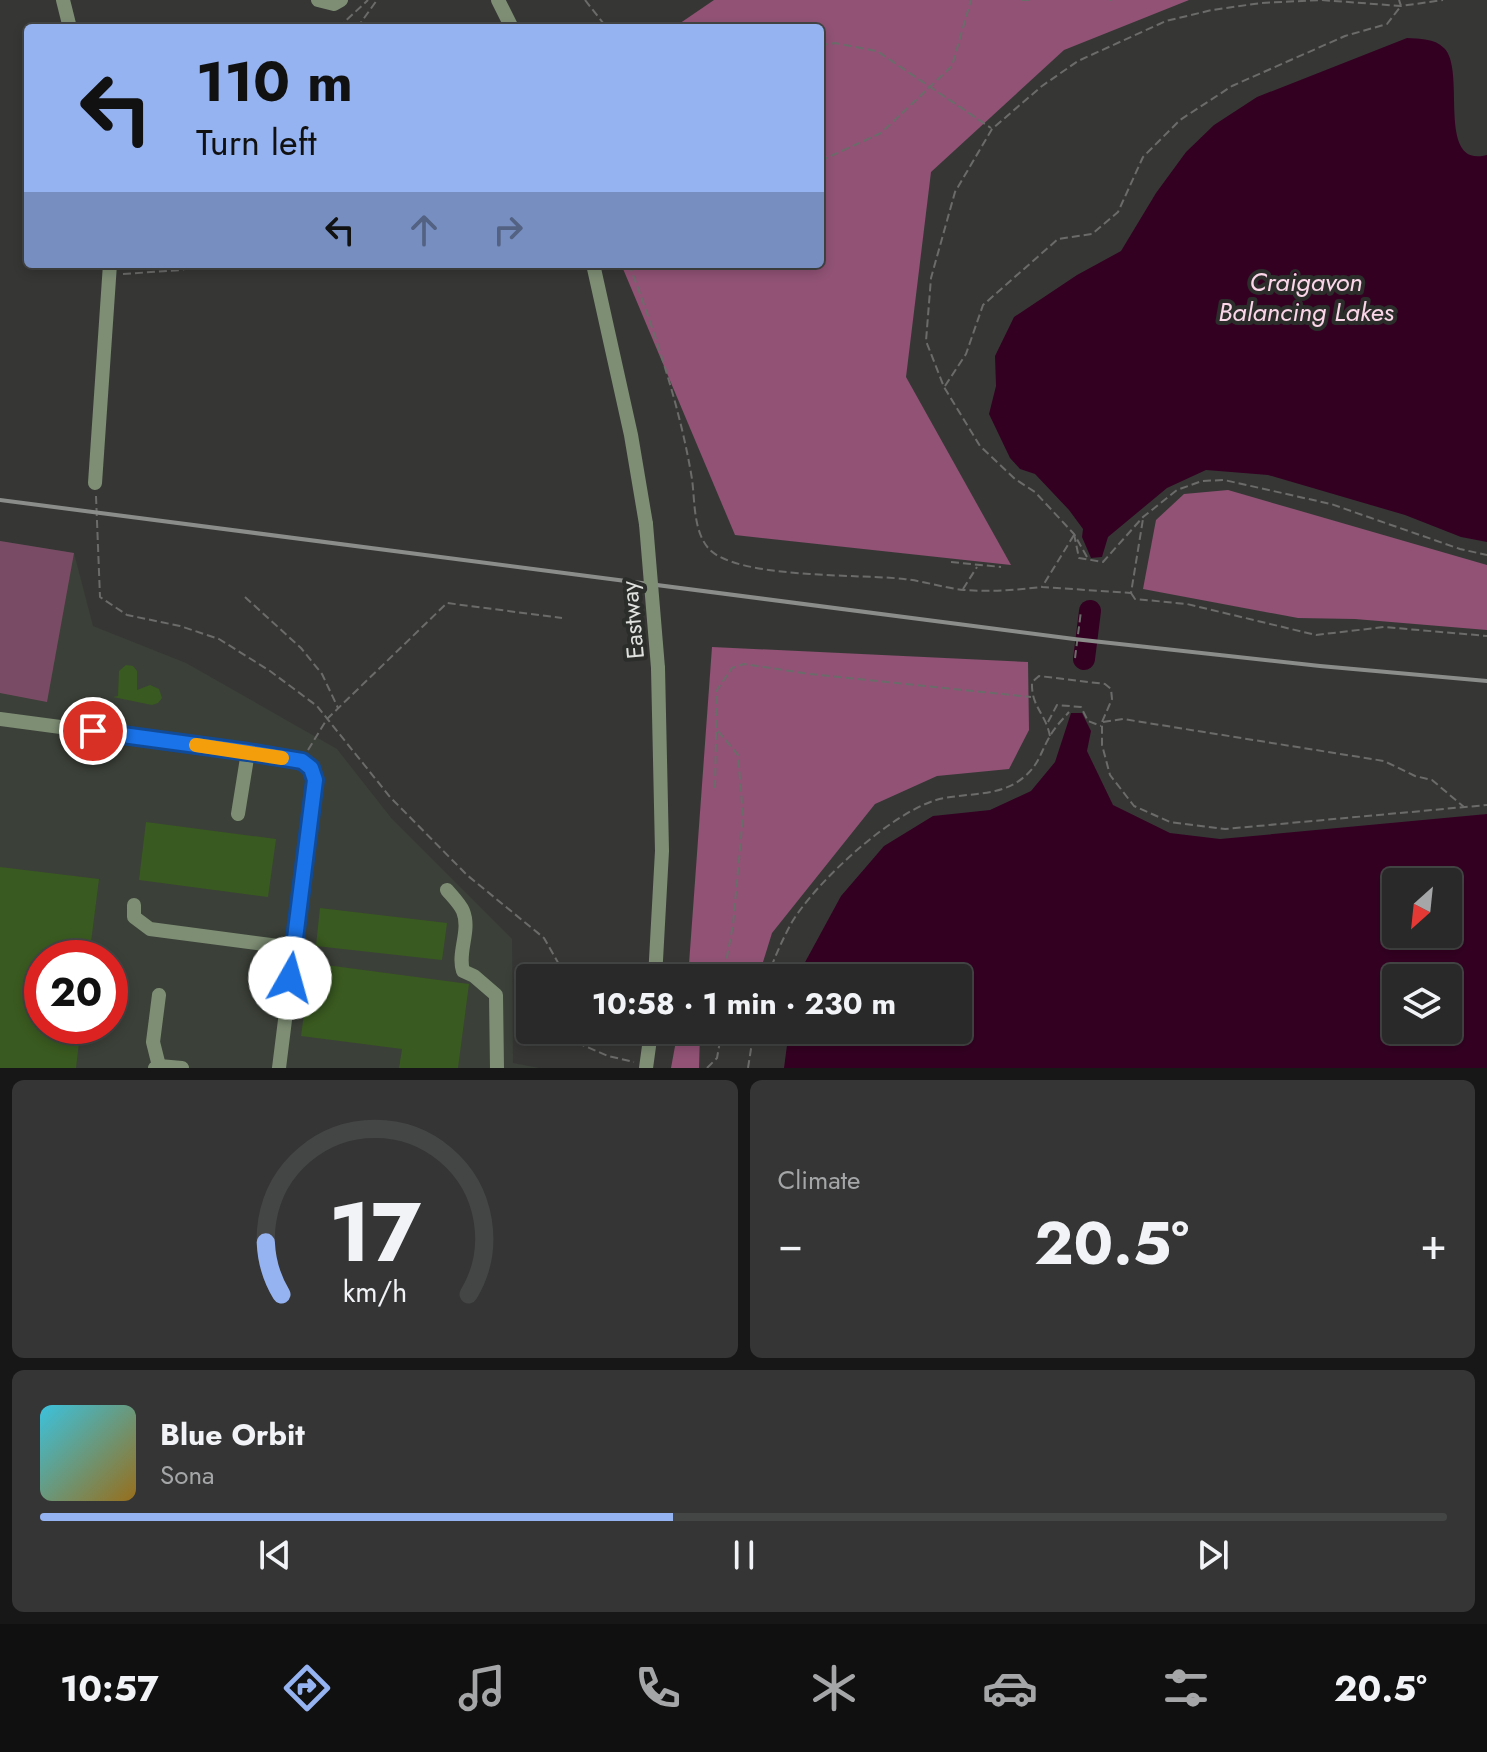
<!DOCTYPE html>
<meta charset="utf-8">
<style>
:root{--surface:#282928;--page:#343534;--text:#f1f3f6;--muted:#a5a6a8;--line:#444545;--accent:#95b2f1}
body{margin:0;font-family:Jost,sans-serif;background:var(--page);color:var(--text);height:100vh;display:flex;flex-direction:column;font-size:30px;white-space:nowrap}
*{box-sizing:border-box;margin:0}
p{font-size:26px;color:var(--muted)}
.icon{flex:none;width:44px;height:44px;fill:none;stroke:currentColor;stroke-width:2;stroke-linecap:round;stroke-linejoin:round}
.map{position:relative;height:1068px;overflow:hidden}
.details{display:flex;flex-direction:column;gap:12px;padding:12px;background:#161716;flex:1}
.details>*{flex:none}
.guide{position:absolute;left:24px;top:24px;width:800px;height:244px;border-radius:8px;box-shadow:0 4px 12px #0003,0 0 0 2px var(--line);background:#95b2f1;color:#111;overflow:hidden}
.needle{width:52px;rotate:207deg}
.fabs{position:absolute;left:1382px;top:868px;display:grid;gap:16px}
.fabs a{display:grid;place-items:center;width:80px;height:80px;border-radius:8px;background:var(--surface);box-shadow:0 4px 12px #0003,0 0 0 2px var(--line);font-size:40px}
.speed{position:absolute;left:24px;top:940px;display:flex;gap:16px;font-size:40px;font-weight:700;text-align:center}
.speed>*{display:grid;place-content:center;width:104px;height:104px;border-radius:50%;background:var(--surface);box-shadow:0 4px 12px #0003,0 0 0 2px var(--line);line-height:1}
.speed .limit{border:12px solid #d22;background:#fff;color:#111}
.pin{position:absolute;display:grid;place-items:center;width:68px;height:68px;color:#fff;margin:-34px;border:4px solid #fff;border-radius:50%;box-shadow:0 2px 8px #0007}
.me{position:absolute;width:88px;margin:-44px;rotate:7deg;stroke-linejoin:round;filter:drop-shadow(0 0 6px #0008)}
.turn{display:flex;align-items:center;gap:28px;height:168px;padding:0 40px;font-size:36px}
.turn .icon{width:104px;height:104px;stroke-width:2.5}
.turn b{display:block;font-size:56px;line-height:68px}
.lanes{display:flex;align-items:center;height:76px;padding:0 40px;background:#0003;justify-content:center;gap:40px;direction:ltr}
.lanes .off{opacity:.35}
.big{font-size:60px;font-weight:700;line-height:1.1}
.details .card{flex:1;display:flex;flex-direction:column;justify-content:center;gap:12px;min-width:0;padding:0 28px;border-radius:12px;background:var(--page)}
.details .dial{align-items:center;gap:0}
.dial svg{height:208px;overflow:visible;fill:none;stroke:var(--line);stroke-width:7;stroke-linecap:round;text-anchor:middle}
.dial text{fill:var(--text);stroke:none}
.song{display:flex;align-items:center;gap:24px}
.cover{width:96px;height:96px;border-radius:12px;background:linear-gradient(135deg,hsl(190 70% 55%),hsl(40 70% 35%))}
.played{height:8px;border-radius:4px;background:linear-gradient(90deg,var(--accent) 45%,var(--line) 45%)}
.keys{display:flex;justify-content:space-around;direction:ltr}
.heat{display:flex;justify-content:space-between;align-items:center;font-size:44px;direction:ltr}
.details .tiles{flex:1;display:grid;gap:12px;grid-template-columns:1fr 1fr}
.card:last-child{grid-column:span 2}
.trip{position:absolute;left:516px;top:964px;width:456px;height:80px;border-radius:8px;background:var(--surface);box-shadow:0 4px 12px #0003,0 0 0 2px var(--line);font-weight:700;line-height:80px;text-align:center}
.tabs{display:flex;height:128px;justify-content:space-around;align-items:center;background:#101010;color:var(--muted)}
.tabs .icon{width:56px;height:56px}
.tabs .selected{color:var(--accent)}
.tabs b{font-size:36px;color:var(--text)}
.map>svg:first-child{display:block}
.built{fill:#3b4038;fill-rule:evenodd}
.green{fill:#7a4b65}
.forest{fill:#915275}
.water{fill:#340022;fill-rule:evenodd}
.lines{fill:none;stroke-linecap:round;stroke-linejoin:round}
.river{stroke:#340022;stroke-width:22}
.building{fill:#395a20}
.path{stroke:#6b6c6a;stroke-width:2;stroke-dasharray:8 4;stroke-linecap:butt}
.minor{stroke:#7e8e74;stroke-width:14}
.rail{stroke:#8b8d8b;stroke-width:4}
.minor-bridge{stroke:#7e8e74;stroke-width:14}
.route-casing{stroke:#114b97;stroke-width:20}
.route{stroke:#1a73e8;stroke-width:14}
.slow{stroke:#f59e0b;stroke-width:14}
.labels{text-anchor:middle;dominant-baseline:central;stroke-width:8;stroke-linejoin:round;paint-order:stroke}
.street-label{font-size:24px;fill:#dfe1df;stroke:#2b2d2b}
.water-label{font-size:26px;font-style:italic;fill:#fbd5e8;stroke:#2b2d2b}
</style>
<div class="map">
<svg width="1487" height="1068" viewBox="0 0 1487 1068">
<rect width="100%" height="100%" fill="#363735"/>
<path class="built" d="M 0,541 L 74,553 L 93,626 L 186,663 L 337,749 L 392,819 L 512,939 L 513,1063 L 539,1068 L 0,1068 ZM 42,958 L 110,958 L 110,1026 L 42,1026 Z"/>
<path class="green" d="M 0,541 L 74,553 L 47,702 L 0,693 Z"/>
<g class="forest">
<path d="M 714,0 L 1189,0 L 1064,50 L 931,172 L 906,377 L 1011,565 L 735,535 L 621,264 L 820,264 L 820,28 L 673,28 Z"/>
<path d="M 1228,490 L 1487,565 L 1487,630 L 1355,619 L 1298,618 L 1143,589 L 1156,520 L 1184,494 Z"/>
<path d="M 712,647 L 1028,662 L 1029,730 L 1009,769 L 937,776 L 875,804 L 772,933 L 758,978 L 688,978 Z"/>
<path d="M 678,1030 L 706,1030 L 700,1032 L 699,1068 L 671,1068 Z"/>
</g>
<g class="water">
<path d="M 1407,38 C 1420,39 1434,38 1444,48 C 1467,70 1435,169 1487,155 L 1487,542 L 1461,537 L 1405,515 L 1268,475 L 1206,470 L 1167,488 L 1108,537 L 1102,557 L 1091,558 L 1082,537 L 1083,529 L 1069,510 L 1035,474 L 1020,469 L 1010,458 L 989,414 L 996,386 L 995,356 L 1014,317 L 1077,275 L 1121,251 L 1156,193 L 1186,152 L 1214,125 L 1257,97 Z"/>
<path d="M 1071,713 L 1082,713 L 1091,731 L 1087,751 L 1113,805 L 1170,833 L 1220,839 L 1487,814 L 1487,1068 L 784,1068 L 789,1030 L 958,1030 L 958,978 L 797,977 L 841,896 L 884,846 L 933,816 L 990,810 L 1031,791 L 1055,762 ZM 1396,882 L 1448,882 L 1448,934 L 1396,934 ZM 1396,978 L 1448,978 L 1448,1030 L 1396,1030 Z"/>
</g>
<g class="lines">
<path class="river" d="M 1084,659 L 1090,611"/>
</g>
<g class="building">
<path d="M 126,665 L 133,666 L 137,671 L 137,690 L 150,685 L 159,689 L 162,698 L 158,703 L 152,705 L 113,697 L 118,696 L 119,671 Z"/>
<path d="M 146,822 L 276,839 L 268,897 L 139,880 Z"/>
<path d="M 0,867 L 99,879 L 89,958 L 42,958 L 42,1026 L 81,1026 L 76,1068 L 0,1068 Z"/>
<path d="M 320,908 L 447,923 L 442,960 L 316,946 Z"/>
<path d="M 311,963 L 469,984 L 458,1068 L 399,1068 L 402,1049 L 301,1036 Z"/>
</g>
<g class="lines">
<g class="path">
<path d="M 585,0 L 607,28"/>
<path d="M 1022,0 L 1031,0"/>
<path d="M 1110,0 L 1112,0"/>
<path d="M 338,28 L 368,0"/>
<path d="M 357,28 L 377,0"/>
<path d="M 820,45 L 835,43 L 877,51 L 991,128"/>
<path d="M 820,161 L 881,133 L 952,66 L 971,0"/>
<path d="M 629,264 C 655,333 680,406 692,479 C 695,501 693,531 709,549 C 737,579 862,574 904,579 C 924,581 944,588 964,590 C 990,592 1016,590 1042,587"/>
<path d="M 123,274 L 181,270 L 203,264"/>
<path d="M 945,386 L 966,354 L 983,305 L 1058,239 L 1092,234 L 1118,212 L 1143,157 L 1180,120 L 1232,86 L 1345,36 L 1387,24 L 1401,6 L 1399,0"/>
<path d="M 96,496 L 100,597 L 127,615 L 180,626 L 219,639 L 270,671 L 317,706 L 390,797 L 467,875 L 544,938 L 560,966 L 563,978"/>
<path d="M 1074,534 L 1079,558 L 1103,562 L 1143,517 L 1177,490 L 1202,481 L 1224,480 L 1331,504 L 1460,549 L 1487,555"/>
<path d="M 1074,535 L 1042,587 L 1131,593 L 1143,519"/>
<path d="M 1087,557 L 1074,534 L 1035,492 L 1015,479 L 980,446 L 944,387 L 926,341 L 931,278 L 955,192 L 992,129 L 1042,86 L 1078,61 L 1166,21 L 1212,10 L 1261,3 L 1321,0 L 1401,6 L 1443,0"/>
<path d="M 951,562 L 1001,567"/>
<path d="M 963,589 L 977,567"/>
<path d="M 1131,593 L 1135,599 L 1187,604 L 1316,635 L 1384,627 L 1487,636"/>
<path d="M 245,597 L 301,648 L 322,674 L 338,708"/>
<path d="M 1075,658 L 1081,611"/>
<path d="M 1048,722 L 1057,705 L 1081,707 L 1088,721 L 1101,726"/>
<path d="M 1103,722 L 1123,719 L 1384,761 L 1415,776 L 1432,780 L 1464,807"/>
<path d="M 718,731 L 738,755 L 743,816 L 733,925 L 723,978"/>
<path d="M 1050,736 C 1045,712 1031,707 1032,682 L 1039,676 L 1105,684 L 1111,689 L 1112,699 L 1102,722 L 1102,745 L 1110,775 L 1134,806 L 1170,822 L 1225,829 L 1487,805"/>
<path d="M 308,750 L 327,719 L 447,603 L 562,618"/>
<path d="M 715,788 L 717,690 L 732,668 L 744,664 L 810,674 L 1031,697"/>
<path d="M 767,978 C 774,959 782,940 792,922 C 817,881 890,814 936,800 C 965,792 1000,798 1024,777 C 1039,765 1041,751 1050,736 C 1055,727 1063,719 1069,712"/>
<path d="M 574,1030 L 580,1044 L 608,1056 L 634,1062"/>
<path d="M 707,1068 L 717,1058 L 722,1030"/>
<path d="M 748,1068 L 754,1030"/>
</g>
<g class="minor">
<path d="M 63,0 L 70,28"/>
<path d="M 318,0 L 334,4 L 341,0"/>
<path d="M 498,0 L 512,28"/>
<path d="M 593,264 L 631,435 L 646,524"/>
<path d="M 95,483 L 110,264"/>
<path d="M 0,719 L 248,752 L 302,761 L 311,768 L 315,780 L 279,1068"/>
<path d="M 238,814 L 248,752"/>
<path d="M 447,890 C 452,896 460,904 463,911 C 471,931 457,952 463,971 L 474,976 L 496,995 L 497,1068"/>
<path d="M 134,905 L 134,917 L 150,929 L 294,948"/>
<path d="M 655,978 L 662,851 L 658,668"/>
<path d="M 159,1066 L 153,1042 L 159,995"/>
<path d="M 155,1068 L 159,1066 L 182,1068"/>
</g>
<path class="rail" d="M 0,500 L 1074,639 L 1320,666 L 1487,681"/>
<g class="minor-bridge">
<path d="M 646,524 L 658,668"/>
<path d="M 646,1068 L 650,1039"/>
</g>
</g>
<g class="lines">
<g class="route-casing">
<path id="route" d="M 93,731 L 248,752 L 302,761 L 311,768 L 315,780 L 290,978"/>
</g>
<use href="#route" class="route"/>
<path class="slow" d="M 196,745 L 282,758"/>
</g>
<g class="labels">
<g class="street-label">
<text transform="translate(632 620) rotate(-95)">Eastway</text>
</g>
<g class="water-label">
<text x="1306" y="282">Craigavon<tspan x="1306" dy="30">Balancing Lakes</tspan></text>
</g>
</g>
</svg>
<div class="fabs">
<a><svg class="needle" viewBox="-14 -14 28 28"><path d="M0-13l5 13h-10z" fill="#e53935"/><path d="M0 13l5-13h-10z" fill="#a5a6a8"/></svg></a>
<a><svg class="icon" aria-label="layers" viewBox="0 0 24 24"><path d="M12 4l9 5-9 5-9-5zM3 14l9 5 9-5"/></svg></a>
</div>
<div class="speed"><div class="limit">20</div></div>
<div class="pin" style="left:93px;top:731px;background:#d93025"><svg class="icon" aria-label="arrive" viewBox="0 0 24 24"><path d="M6 21V4h12l-3 4 3 4H6"/></svg></div>
<svg class="me" style="left:290px;top:978px" viewBox="-20 -20 40 40"><circle r="19" fill="#fff"/><path d="M0-13L10 11 0 6-10 11z" fill="#1a73e8"/></svg>
<div class="trip">10:58 · 1 min · 230 m</div>
<div class="guide">
<div class="turn"><svg class="icon" aria-label="left" viewBox="0 0 24 24"><path d="M17 20v-9H6M10 6l-5 5 5 5"/></svg><div><b>110 m</b>Turn left</div></div>
<div class="lanes"><svg class="icon" aria-label="left" viewBox="0 0 24 24"><path d="M17 20v-9H6M10 6l-5 5 5 5"/></svg><svg class="icon off" aria-label="ahead" viewBox="0 0 24 24"><path d="M12 20V5M6 11l6-6 6 6"/></svg><svg class="icon off" aria-label="right" viewBox="0 0 24 24"><path d="M7 20v-9h11M14 6l5 5-5 5"/></svg></div>
</div>
</div>
<section class="details">
<div class="tiles">
<div class="card dial"><svg viewBox="0 0 100 80">
<path d="M14 69A42 42 0 1 1 86 69"/>
<path d="M14 69A42 42 0 0 1 8 49" stroke="#95b2f1"/>
<text x="50" y="56" font-size="32" font-weight="700">17</text>
<text x="50" y="72" font-size="11">km/h</text>
</svg></div>
<div class="card"><p>Climate</p>
<div class="heat"><a>−</a><b class="big">20.5°</b><a>+</a></div>
</div>
<div class="card">
<div class="song"><i class="cover"></i><div><b>Blue Orbit</b><p>Sona</p></div></div>
<div class="played"></div>
<div class="keys"><svg class="icon" aria-label="previous" viewBox="0 0 24 24"><path d="M18 5L8 12l10 7zM5 5v14"/></svg><svg class="icon" aria-label="pause" viewBox="0 0 24 24"><path d="M8 5v14M16 5v14"/></svg><svg class="icon" aria-label="next" viewBox="0 0 24 24"><path d="M6 5l10 7-10 7zM19 5v14"/></svg></div>
</div>
</div>
</section>
<nav class="tabs">
<b>10:57</b>
<svg class="icon selected" aria-label="directions" viewBox="0 0 24 24"><path d="M12 3l9 9-9 9-9-9zM9 14v-3h6M13 9l2 2-2 2"/></svg>
<svg class="icon" aria-label="music" viewBox="0 0 24 24"><path d="M9 18V5l10-2v13"/><circle cx="6" cy="18" r="3"/><circle cx="16" cy="16" r="3"/></svg>
<svg class="icon" aria-label="phone" viewBox="0 0 24 24"><path d="M5 4h4l2 5-3 2q2 4 5 5l2-3 5 2v4C11 20 4 13 5 4z"/></svg>
<svg class="icon" aria-label="climate" viewBox="0 0 24 24"><path d="M12 3v18M4 7l16 10M4 17L20 7"/></svg>
<svg class="icon" aria-label="car" viewBox="0 0 24 24"><path d="M5 17H2v-5l4-1 3-4h7l3 4 3 1v5h-3M9 17h6M6 11h13"/><circle cx="7" cy="17" r="2"/><circle cx="17" cy="17" r="2"/></svg>
<svg class="icon" aria-label="filters" viewBox="0 0 24 24"><path d="M4 7h16M4 17h16"/><circle cx="9" cy="7" r="2"/><circle cx="15" cy="17" r="2"/></svg>
<b>20.5°</b>
</nav>
